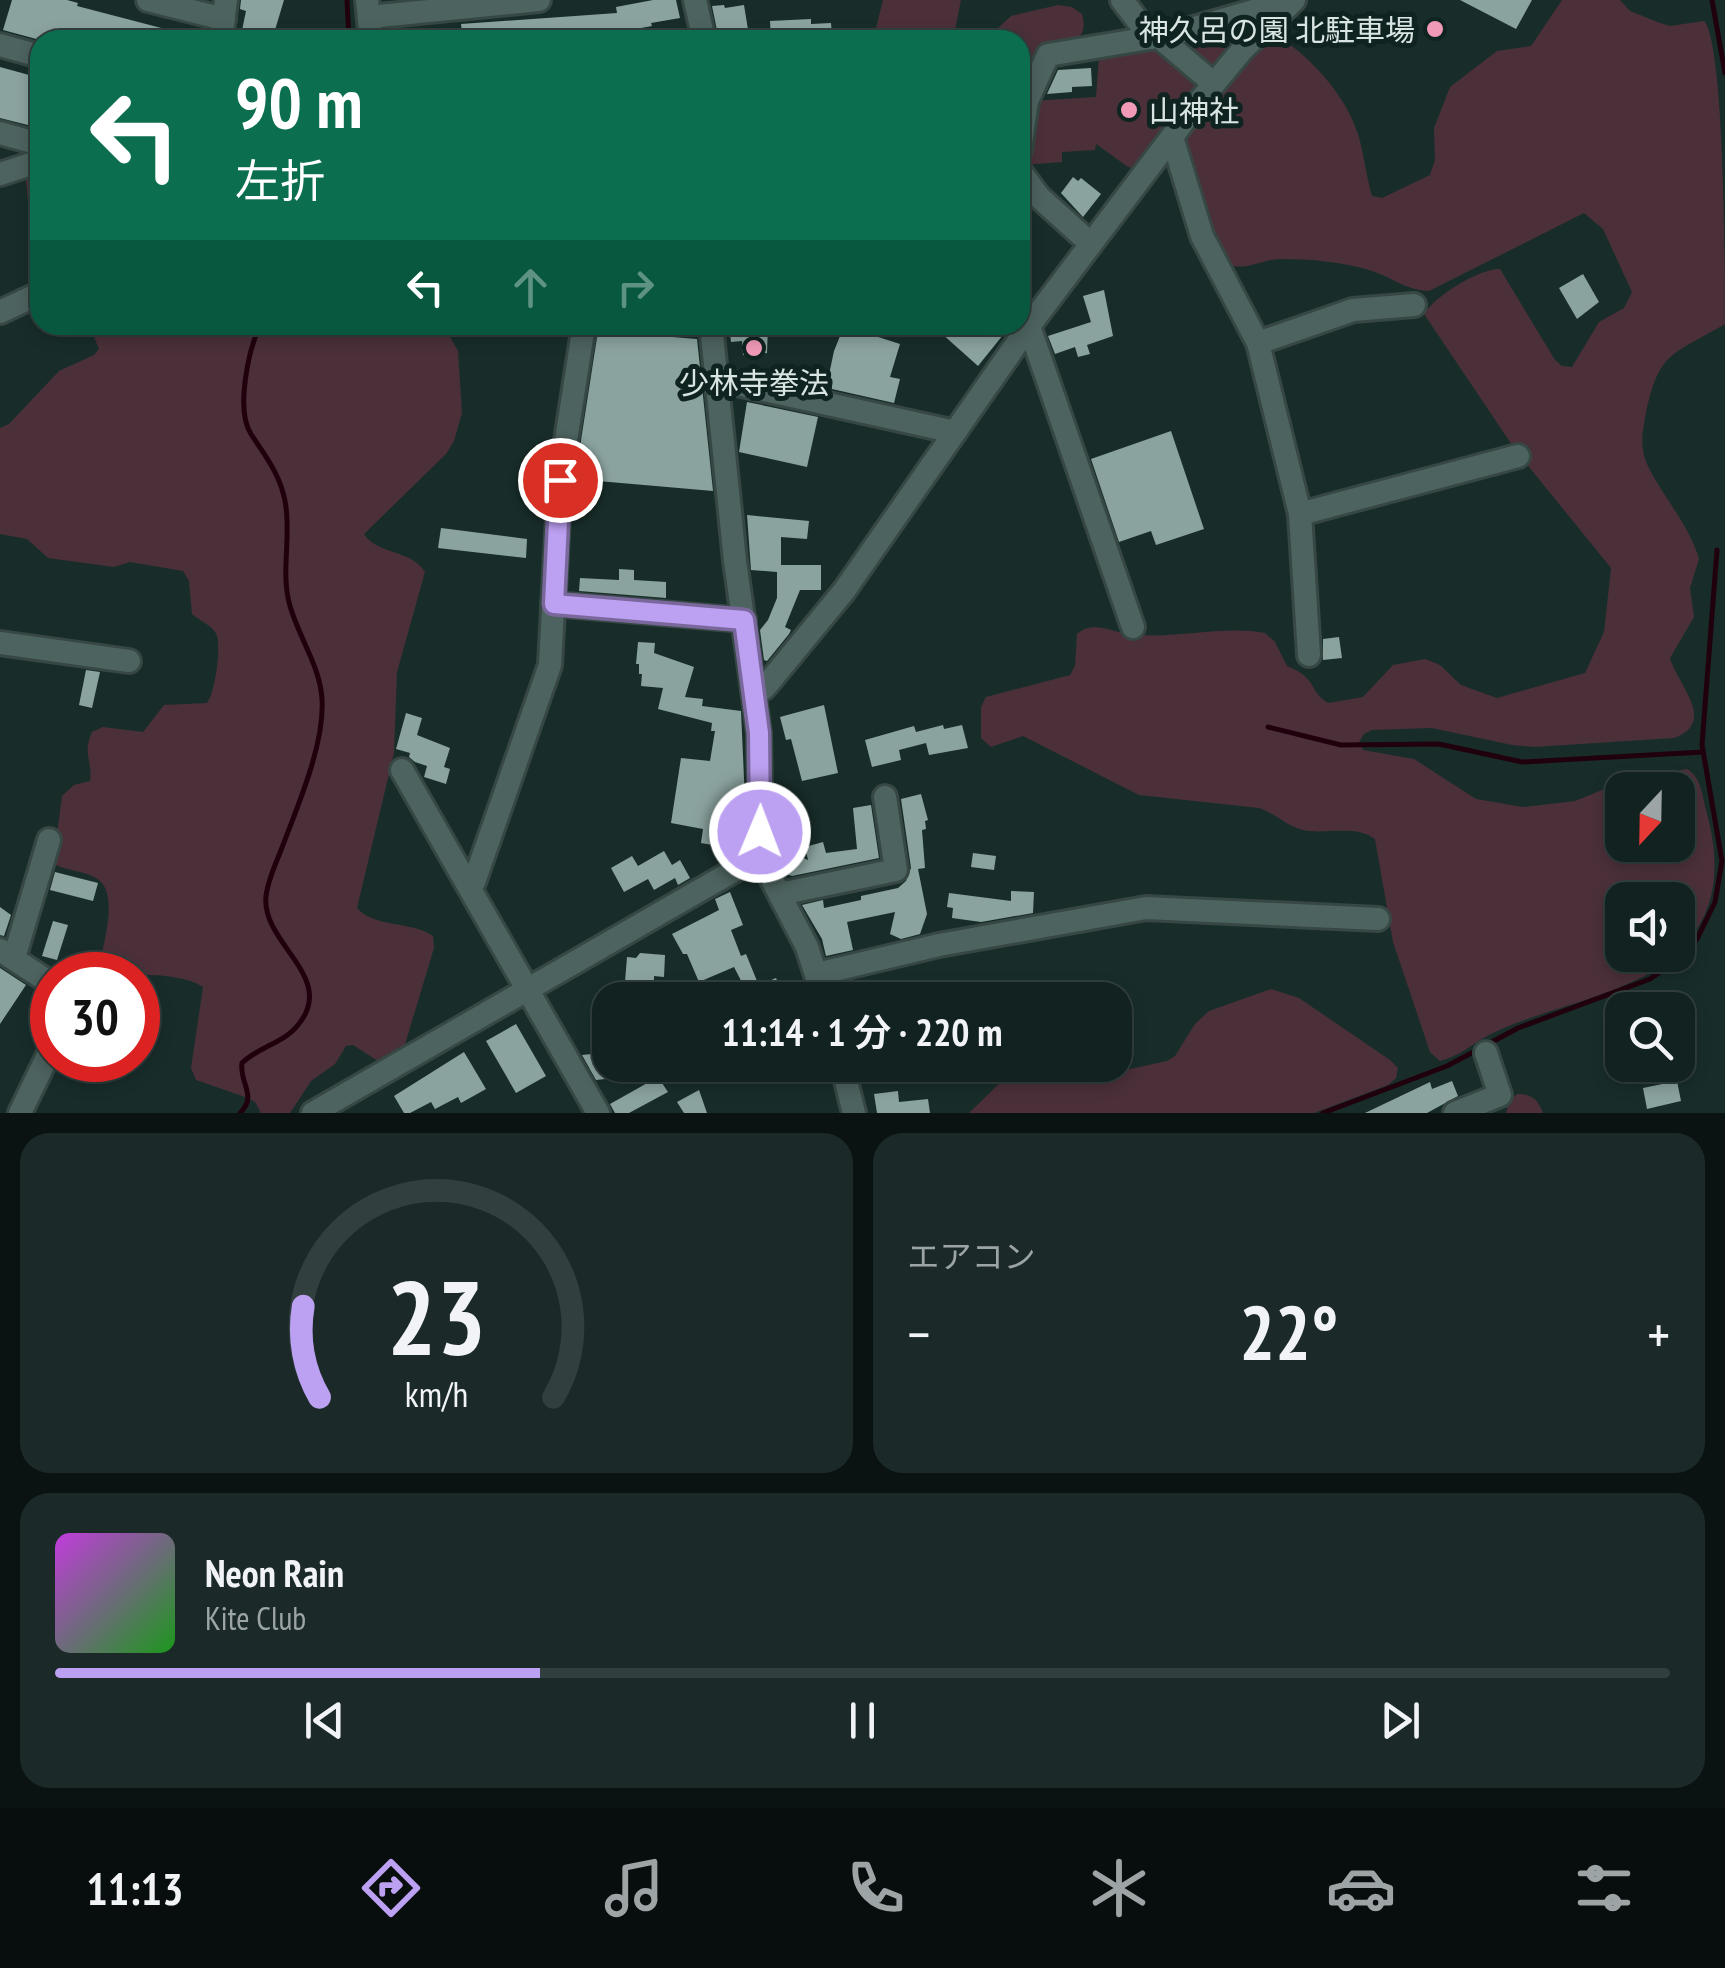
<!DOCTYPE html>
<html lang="ja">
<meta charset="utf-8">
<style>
:root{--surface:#122220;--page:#1b2a29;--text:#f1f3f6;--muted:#9ca4a5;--line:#313f3e;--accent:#bca0f2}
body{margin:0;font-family:"PT Sans Narrow","Noto Sans JP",sans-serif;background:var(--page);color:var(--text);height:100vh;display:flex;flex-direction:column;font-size:38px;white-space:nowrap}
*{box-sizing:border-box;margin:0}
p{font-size:32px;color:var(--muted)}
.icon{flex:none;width:55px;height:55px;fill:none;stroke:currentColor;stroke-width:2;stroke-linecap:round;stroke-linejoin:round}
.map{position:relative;height:1113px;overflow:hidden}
.details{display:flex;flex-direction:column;gap:20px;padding:20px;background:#0a1312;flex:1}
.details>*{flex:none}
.hud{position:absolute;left:30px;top:30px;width:1000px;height:305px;border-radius:30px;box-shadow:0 5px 15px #0003,0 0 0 2px var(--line);background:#0b6e4f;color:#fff;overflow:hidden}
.needle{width:65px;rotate:202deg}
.controls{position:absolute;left:1605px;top:772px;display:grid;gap:20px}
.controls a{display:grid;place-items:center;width:90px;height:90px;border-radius:20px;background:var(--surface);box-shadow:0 5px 15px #0003,0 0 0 2px var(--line);font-size:50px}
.speed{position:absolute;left:30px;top:952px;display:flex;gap:20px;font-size:50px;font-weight:700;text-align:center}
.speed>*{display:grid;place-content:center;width:130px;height:130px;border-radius:50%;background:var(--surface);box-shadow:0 5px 15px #0003,0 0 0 2px var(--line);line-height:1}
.speed .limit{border:15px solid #d22;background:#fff;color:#111}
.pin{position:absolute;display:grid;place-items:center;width:85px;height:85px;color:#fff;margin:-42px;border:5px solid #fff;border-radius:50%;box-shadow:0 2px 10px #0007}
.me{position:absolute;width:110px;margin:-55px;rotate:1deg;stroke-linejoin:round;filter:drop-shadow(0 0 8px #0008)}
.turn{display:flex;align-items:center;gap:35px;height:210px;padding:0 40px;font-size:45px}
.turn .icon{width:130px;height:130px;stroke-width:2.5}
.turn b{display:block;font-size:70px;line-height:85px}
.lanes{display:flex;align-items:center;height:95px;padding:0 40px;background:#0003;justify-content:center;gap:50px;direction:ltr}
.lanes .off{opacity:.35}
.big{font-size:75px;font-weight:600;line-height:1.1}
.details .widget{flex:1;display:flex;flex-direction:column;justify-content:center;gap:15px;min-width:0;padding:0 35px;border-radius:30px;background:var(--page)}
.details .dial{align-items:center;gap:0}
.dial svg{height:260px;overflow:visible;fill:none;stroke:var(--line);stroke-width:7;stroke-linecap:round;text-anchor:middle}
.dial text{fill:var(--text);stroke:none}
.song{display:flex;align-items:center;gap:30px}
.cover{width:120px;height:120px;border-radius:15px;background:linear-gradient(135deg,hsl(290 70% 55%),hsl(120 70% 35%))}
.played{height:10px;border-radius:5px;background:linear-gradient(90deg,var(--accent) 30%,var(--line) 30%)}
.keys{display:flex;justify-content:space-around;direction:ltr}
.heat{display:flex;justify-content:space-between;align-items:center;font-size:55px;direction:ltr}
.details .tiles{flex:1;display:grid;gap:20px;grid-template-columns:1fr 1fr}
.widget:last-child{grid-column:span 2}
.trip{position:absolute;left:592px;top:982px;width:540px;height:100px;border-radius:30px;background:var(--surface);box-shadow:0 5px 15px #0003,0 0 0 2px var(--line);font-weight:600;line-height:100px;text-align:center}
.dock{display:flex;height:160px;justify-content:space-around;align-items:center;background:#070e0d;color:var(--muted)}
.dock .icon{width:70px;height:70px}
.dock .on{color:var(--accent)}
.dock b{font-size:45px;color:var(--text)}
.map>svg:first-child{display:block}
.green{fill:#4b3039;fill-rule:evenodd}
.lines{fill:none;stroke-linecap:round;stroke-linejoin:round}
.stream{stroke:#21000d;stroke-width:5}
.building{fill:#8ba39f}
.minor-casing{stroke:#364744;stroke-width:28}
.minor{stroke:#4d635f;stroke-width:22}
.route-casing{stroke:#7a689d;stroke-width:25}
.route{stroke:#bca0f2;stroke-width:18}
.poi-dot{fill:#f09ab7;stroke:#0f2320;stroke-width:4}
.labels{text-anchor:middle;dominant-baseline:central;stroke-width:10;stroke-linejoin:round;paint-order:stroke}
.poi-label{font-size:30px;fill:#d9e5e3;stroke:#0f2320;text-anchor:end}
</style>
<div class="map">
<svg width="1725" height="1113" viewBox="0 0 1725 1113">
<rect width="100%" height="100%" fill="#182d2a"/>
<g class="green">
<path d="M 883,0 L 961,0 L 953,40 L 873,40 Z"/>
<path d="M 1562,0 L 1620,0 L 1630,11 L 1660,23 L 1670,26 L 1704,21 C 1725,43 1725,277 1725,324 C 1669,357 1659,351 1645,418 C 1642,434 1640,448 1647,464 C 1662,496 1689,524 1699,559 L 1690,588 L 1694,617 L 1670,658 C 1677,684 1718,722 1674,738 L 1534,747 L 1512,745 L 1432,728 L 1372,730 L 1364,734 L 1359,742 L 1363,750 L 1414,759 L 1476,799 L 1523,807 L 1575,801 L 1627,780 L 1687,769 C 1701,777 1702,795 1706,810 C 1721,864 1719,911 1678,953 L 1678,900 L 1622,900 L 1622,955 L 1676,955 C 1626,997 1547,1006 1489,1035 C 1472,1044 1458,1057 1440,1061 L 1430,1052 L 1393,942 L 1375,839 C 1355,824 1326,835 1303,830 C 1286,826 1275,813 1259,808 L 1139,795 L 1023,736 L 991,747 L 981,738 L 981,707 L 986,697 L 1070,675 L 1075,666 L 1077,634 C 1094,620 1110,632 1129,634 C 1174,640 1221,625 1265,633 L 1275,642 L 1287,666 C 1319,679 1308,691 1328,703 L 1363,697 L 1393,665 L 1425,659 L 1440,665 L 1461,685 L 1497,698 L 1585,673 L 1604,632 L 1611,568 L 1516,451 L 1424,314 C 1435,296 1480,268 1500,269 L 1555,360 L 1562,366 L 1572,367 L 1599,322 L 1624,308 L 1632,292 L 1603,229 L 1584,213 L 1429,291 C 1407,291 1390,276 1369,270 C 1343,262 1309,259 1282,259 C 1256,259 1237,279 1216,254 C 1210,231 1185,167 1185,148 C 1186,117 1248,59 1270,36 L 1279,37 C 1312,58 1346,96 1358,134 C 1364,154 1366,176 1372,196 L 1382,198 L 1430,175 L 1435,160 L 1434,128 L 1450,87 L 1497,51 L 1531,46 ZM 1622,790 L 1678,790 L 1678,845 L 1622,845 Z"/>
<path d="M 1058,5 L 1072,7 L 1082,14 C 1086,30 1083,37 1068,45 L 1020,111 L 1020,40 L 985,40 L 1011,16 Z"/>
<path d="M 1249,24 L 1249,29 L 1211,71 L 1174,40 Z"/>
<path d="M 1151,43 L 1196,77 L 1194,94 L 1136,168 L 1128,167 L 1096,144 L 1095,150 L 1062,152 L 1062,162 L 1024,165 L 1032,101 L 1096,97 L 1099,57 Z"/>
<path d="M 40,166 L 40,284 L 34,264 L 26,181 L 27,176 Z"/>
<path d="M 69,325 L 417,325 L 450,337 L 458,351 L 462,413 L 454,441 L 446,454 L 364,534 C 377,555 411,549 425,572 L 397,672 L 394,753 L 357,908 C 374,928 412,921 433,936 L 434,948 L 403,1051 L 381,1063 L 353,1045 L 346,1046 L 335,1064 L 311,1081 L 290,1113 L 261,1113 L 255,1102 L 248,1098 L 196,1080 L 191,1068 L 203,987 C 178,971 125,975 97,975 C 101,952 120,897 99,880 C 87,871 67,871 53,864 L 62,796 L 74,785 L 90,781 C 93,762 82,754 92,732 L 103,727 L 143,732 L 164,705 L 207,703 C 215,693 221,649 217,636 C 214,626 200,621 192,614 L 189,581 L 183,571 L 130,562 L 114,567 L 48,558 L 27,539 L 0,534 L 0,428 L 9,424 L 59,371 L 94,355 L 99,349 L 90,327 Z"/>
<path d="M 1271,989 L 1299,998 L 1390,1060 L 1398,1068 L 1396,1078 L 1388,1085 L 1314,1113 L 969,1113 L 1007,1076 L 1031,1065 L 1085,1065 L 1121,1071 L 1167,1061 L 1175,1056 L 1195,1024 L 1209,1011 Z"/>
<path d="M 1517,1094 C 1531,1094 1538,1099 1543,1113 L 1506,1113 L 1509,1102 Z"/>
</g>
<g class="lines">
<g class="stream">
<path d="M 347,0 L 349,40"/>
<path d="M 1712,0 L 1725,73"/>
<path d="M 1268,727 L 1341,745 L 1439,744 L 1522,762 L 1703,752"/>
<path d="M 240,1113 C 258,1096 239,1083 242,1063 C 258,1047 284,1043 298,1025 C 338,977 261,944 266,896 C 268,879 277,861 283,845 C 298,805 325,743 322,699 C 320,666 299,638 290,606 C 280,572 292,536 285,501 C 280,474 265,456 251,434 C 235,409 249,349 260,325"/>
<path d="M 1323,1113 L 1447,1066 L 1518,1028 L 1650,979 L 1684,955 L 1697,939 L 1715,902 L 1722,861 L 1702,745 L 1717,550"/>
</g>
</g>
<g class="building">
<path d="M 12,0 L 67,0 L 78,3 L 77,6 L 192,36 L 191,40 L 138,40 L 104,32 L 101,40 L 40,40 L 3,30 Z"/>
<path d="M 241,0 L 284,0 L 272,40 L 240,40 L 246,11 L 240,9 Z"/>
<path d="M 653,0 L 676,0 L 680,18 L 651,23 L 652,26 L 619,32 L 619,34 L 572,40 L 463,40 L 461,24 L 617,13 L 616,7 Z"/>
<path d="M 1460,0 L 1532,0 L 1516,29 Z"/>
<path d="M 724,5 L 725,8 L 744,5 L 749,36 L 719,40 L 712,6 Z"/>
<path d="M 811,19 L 811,24 L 831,23 L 832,35 L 771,40 L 770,21 Z"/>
<path d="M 0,67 L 40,78 L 40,128 L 0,118 Z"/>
<path d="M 1091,68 L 1092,86 L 1072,87 L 1072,92 L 1047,94 L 1058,70 Z"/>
<path d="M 1073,177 L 1078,181 L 1081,178 L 1101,194 L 1083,217 L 1061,193 Z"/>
<path d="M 1583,274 L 1599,302 L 1577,319 L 1559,288 Z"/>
<path d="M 1104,290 L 1113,336 L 1087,345 L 1090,354 L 1078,357 L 1075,347 L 1055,354 L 1048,336 L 1091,322 L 1083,296 Z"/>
<path d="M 729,325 L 768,325 L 767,353 L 743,355 L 742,341 L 731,342 Z"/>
<path d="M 948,325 L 1011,325 L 978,366 L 941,333 Z"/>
<path d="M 844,326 L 900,344 L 890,377 L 900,379 L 894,403 L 832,389 L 832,385 L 827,384 L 834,351 Z"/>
<path d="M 598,331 L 697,339 L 713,491 L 575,479 Z"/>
<path d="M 747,402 L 818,417 L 807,467 L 739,452 Z"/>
<path d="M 1171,431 L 1204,529 L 1156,545 L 1151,531 L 1119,542 L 1091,459 Z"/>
<path d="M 539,454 L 549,455 L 545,478 L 537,477 Z"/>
<path d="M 747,515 L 809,521 L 807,539 L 781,537 L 781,565 L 821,565 L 821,590 L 800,590 L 785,627 L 791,630 L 789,634 L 767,661 L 764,660 L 760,630 L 768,620 L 777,598 L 777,572 L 751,570 Z"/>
<path d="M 441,528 L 527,539 L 526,558 L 438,548 Z"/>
<path d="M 619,569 L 634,570 L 634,580 L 666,582 L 666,598 L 579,591 L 580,578 L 619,580 Z"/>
<path d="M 1339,637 L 1342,658 L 1323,660 L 1323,639 Z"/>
<path d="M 638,642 L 655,643 L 654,653 L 694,667 L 685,697 L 703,699 L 702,706 L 741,711 L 746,823 L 740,850 L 701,843 L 703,829 L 671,823 L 681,758 L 710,761 L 715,731 L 711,731 L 712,723 L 658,709 L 663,688 L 641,686 L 642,674 L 639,674 L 639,664 L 636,664 Z"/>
<path d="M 86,670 L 100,672 L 92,708 L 79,705 Z"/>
<path d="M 824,705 L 838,773 L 802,781 L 791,739 L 786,740 L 780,717 Z"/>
<path d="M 406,713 L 422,718 L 417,735 L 450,748 L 444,767 L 450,769 L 446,784 L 424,777 L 427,766 L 415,762 L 409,757 L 410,753 L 396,749 Z"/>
<path d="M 943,725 L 944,729 L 962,725 L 968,748 L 929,755 L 926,743 L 899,750 L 901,760 L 872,767 L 865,740 L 914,726 L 916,732 Z"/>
<path d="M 921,794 L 928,820 L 925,821 L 926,829 L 922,830 L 925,868 L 918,869 L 927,914 L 920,934 L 901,939 L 890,934 L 895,912 L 847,922 L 853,950 L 826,956 L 822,939 L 802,905 L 823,900 L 824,908 L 861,900 L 861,896 L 898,888 L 906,881 L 911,868 L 901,799 Z"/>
<path d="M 871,805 L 879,858 L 792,876 L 786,874 L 779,856 L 789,852 L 808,860 L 805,847 L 823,842 L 826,853 L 857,849 L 853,808 Z"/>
<path d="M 664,851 L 672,865 L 680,860 L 690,878 L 678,885 L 675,878 L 654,890 L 648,879 L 624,892 L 611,868 L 632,856 L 638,866 Z"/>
<path d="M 973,853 L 996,856 L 994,870 L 971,867 Z"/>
<path d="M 55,872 L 98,883 L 93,901 L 50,890 Z"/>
<path d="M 1011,891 L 1034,892 L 1033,913 L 981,922 L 952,918 L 953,908 L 947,907 L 949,893 L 1011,901 Z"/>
<path d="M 730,892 L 743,925 L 731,930 L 741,956 L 746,954 L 757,981 L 760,980 L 762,984 L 776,978 L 782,993 L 766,1000 L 751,1000 L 734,967 L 699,982 L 687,954 L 683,954 L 672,934 L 719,910 L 715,899 Z"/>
<path d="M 0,907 L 11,915 L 4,936 L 0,935 Z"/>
<path d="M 53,921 L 68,925 L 57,960 L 42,956 Z"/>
<path d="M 640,953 L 665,955 L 664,977 L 654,976 L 654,983 L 642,991 L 639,985 L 624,994 L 627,957 L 636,958 Z"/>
<path d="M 0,968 L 26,985 L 0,1024 Z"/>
<path d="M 516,1024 L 546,1076 L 516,1093 L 486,1041 Z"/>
<path d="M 464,1052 L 486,1089 L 461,1103 L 458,1097 L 435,1109 L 431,1102 L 410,1113 L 404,1113 L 394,1096 Z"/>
<path d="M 610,1052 L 615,1078 L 596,1080 L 582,1055 Z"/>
<path d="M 658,1077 L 668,1092 L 629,1113 L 615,1113 L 610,1104 Z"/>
<path d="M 1452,1081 L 1458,1096 L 1427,1113 L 1365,1113 L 1430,1082 L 1432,1089 Z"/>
<path d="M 1677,1081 L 1681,1101 L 1647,1109 L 1643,1088 Z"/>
<path d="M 699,1090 L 707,1113 L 684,1113 L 677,1102 Z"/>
<path d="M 898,1091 L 899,1102 L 928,1099 L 930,1113 L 877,1113 L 874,1094 Z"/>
</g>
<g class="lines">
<g class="minor-casing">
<g id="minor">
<path d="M 148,0 L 224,19"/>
<path d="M 367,0 L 371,40"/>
<path d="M 695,0 L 704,40"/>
<path d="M 1122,0 L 1151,38"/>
<path d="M 369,17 L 539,0"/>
<path d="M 1159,37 L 1213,83"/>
<path d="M 221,40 L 226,0"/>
<path d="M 0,45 L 40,56"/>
<path d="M 0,133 L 40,144"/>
<path d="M 1172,137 L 1202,236 L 1258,343 L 1300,514 L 1309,655"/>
<path d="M 1020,150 L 1027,101 L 1048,55 L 1173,34 L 1278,4 L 1288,6"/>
<path d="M 1020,171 L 1039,197 L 1091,244"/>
<path d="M 0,174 L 40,161"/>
<path d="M 0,312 L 32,297"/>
<path d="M 711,325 L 735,561 L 759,733 L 761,847 L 769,874 L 807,947 L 824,1000"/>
<path d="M 1029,326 L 1133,627"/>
<path d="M 1258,343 L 1353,310 L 1414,305"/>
<path d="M 719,380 L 955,432"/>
<path d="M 1300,514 L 1518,456"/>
<path d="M 553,604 L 744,620"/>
<path d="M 0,643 L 129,661"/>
<path d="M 753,689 L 764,688 L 770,681 L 844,591 L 1029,326 L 1193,109 L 1243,49 L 1294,0"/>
<path d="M 402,770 L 598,1113"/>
<path d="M 468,885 L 474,882 L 550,665 L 560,479 L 584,325"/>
<path d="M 780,894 L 896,870 L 885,797"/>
<path d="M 0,950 L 52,984"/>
<path d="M 11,957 L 17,948 L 49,840"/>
<path d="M 817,974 L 939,945 L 1146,908 L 1378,919"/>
<path d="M 842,1065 L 854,1113"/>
<path d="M 20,1113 L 52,1047"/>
<path d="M 313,1113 L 763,854"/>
<path d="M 1455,1113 L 1500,1095 L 1486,1053"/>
</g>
</g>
<use href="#minor" class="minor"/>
</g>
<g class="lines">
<g class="route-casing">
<path id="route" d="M 560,480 L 554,604 L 744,620 L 759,733 L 760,832"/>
</g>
<use href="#route" class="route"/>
</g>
<g class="poi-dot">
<circle cx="1435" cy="29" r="10"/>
<circle cx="1129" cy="110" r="10"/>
<circle cx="754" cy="348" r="10"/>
</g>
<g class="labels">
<g class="poi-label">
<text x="1415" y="29">神久呂の園 北駐車場</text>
<text x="1149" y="110" text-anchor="start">山神社</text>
<text x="754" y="382" text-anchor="middle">少林寺拳法</text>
</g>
</g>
</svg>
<div class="controls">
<a><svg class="needle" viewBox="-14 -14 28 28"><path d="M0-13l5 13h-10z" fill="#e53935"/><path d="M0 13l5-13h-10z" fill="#9ca4a5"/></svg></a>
<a><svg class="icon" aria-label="sound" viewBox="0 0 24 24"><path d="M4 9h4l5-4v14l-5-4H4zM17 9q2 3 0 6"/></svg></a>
<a><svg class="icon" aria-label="search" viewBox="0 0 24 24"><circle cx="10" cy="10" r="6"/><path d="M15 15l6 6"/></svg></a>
</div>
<div class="speed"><div class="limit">30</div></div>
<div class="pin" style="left:560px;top:480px;background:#d93025"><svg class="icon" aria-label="arrive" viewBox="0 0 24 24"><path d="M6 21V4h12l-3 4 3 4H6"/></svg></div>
<svg class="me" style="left:760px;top:832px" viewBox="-20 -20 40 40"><circle r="17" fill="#bca0f2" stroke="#fff" stroke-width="3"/><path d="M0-11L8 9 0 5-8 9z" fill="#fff"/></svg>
<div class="trip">11:14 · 1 分 · 220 m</div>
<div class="hud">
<div class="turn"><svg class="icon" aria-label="left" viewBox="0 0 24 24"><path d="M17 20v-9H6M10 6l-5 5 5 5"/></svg><div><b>90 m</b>左折</div></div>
<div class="lanes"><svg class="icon" aria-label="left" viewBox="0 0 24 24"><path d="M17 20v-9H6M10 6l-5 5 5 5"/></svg><svg class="icon off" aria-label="ahead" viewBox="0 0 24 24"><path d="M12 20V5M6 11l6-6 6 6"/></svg><svg class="icon off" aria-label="right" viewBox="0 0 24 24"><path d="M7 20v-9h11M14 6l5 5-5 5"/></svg></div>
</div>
</div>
<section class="details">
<div class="tiles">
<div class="widget dial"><svg viewBox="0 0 100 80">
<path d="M14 69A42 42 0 1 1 86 69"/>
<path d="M14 69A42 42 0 0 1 9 41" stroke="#bca0f2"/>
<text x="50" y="56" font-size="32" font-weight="700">23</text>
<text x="50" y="72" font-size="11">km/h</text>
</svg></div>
<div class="widget"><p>エアコン</p>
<div class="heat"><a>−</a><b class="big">22°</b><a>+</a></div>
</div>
<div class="widget">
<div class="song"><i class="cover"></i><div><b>Neon Rain</b><p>Kite Club</p></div></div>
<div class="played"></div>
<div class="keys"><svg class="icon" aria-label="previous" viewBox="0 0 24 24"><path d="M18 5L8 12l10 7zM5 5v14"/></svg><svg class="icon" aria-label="pause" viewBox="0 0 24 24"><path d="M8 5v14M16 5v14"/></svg><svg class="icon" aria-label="next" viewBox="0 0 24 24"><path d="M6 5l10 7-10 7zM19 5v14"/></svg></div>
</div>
</div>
</section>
<nav class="dock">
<b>11:13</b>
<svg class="icon on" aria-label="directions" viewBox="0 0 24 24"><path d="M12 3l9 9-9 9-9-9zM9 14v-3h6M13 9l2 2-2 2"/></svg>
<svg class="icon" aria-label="music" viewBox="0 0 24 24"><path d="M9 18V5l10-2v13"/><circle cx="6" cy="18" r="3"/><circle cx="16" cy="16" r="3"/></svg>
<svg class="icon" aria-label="phone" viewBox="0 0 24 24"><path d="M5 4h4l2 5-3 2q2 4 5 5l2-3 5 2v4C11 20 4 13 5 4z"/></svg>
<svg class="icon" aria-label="climate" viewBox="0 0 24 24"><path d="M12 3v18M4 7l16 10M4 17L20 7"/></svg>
<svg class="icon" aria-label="car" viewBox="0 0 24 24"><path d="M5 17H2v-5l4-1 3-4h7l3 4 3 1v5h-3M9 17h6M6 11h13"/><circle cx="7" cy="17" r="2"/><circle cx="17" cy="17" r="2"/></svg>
<svg class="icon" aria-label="filters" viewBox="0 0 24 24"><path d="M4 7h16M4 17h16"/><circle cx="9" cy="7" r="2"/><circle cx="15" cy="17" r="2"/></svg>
</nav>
